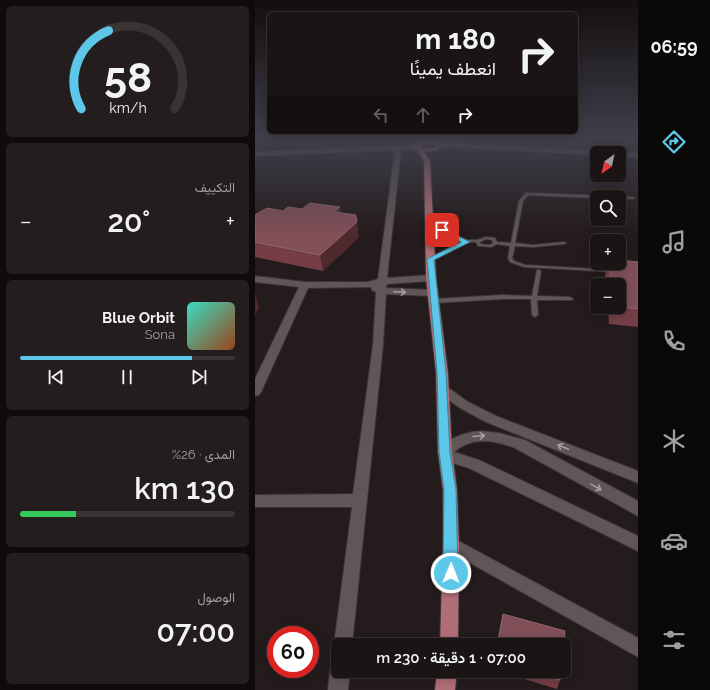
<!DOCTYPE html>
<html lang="ar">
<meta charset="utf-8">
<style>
:root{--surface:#1b1415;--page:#241d1e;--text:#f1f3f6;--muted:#a09ea0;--line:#393334;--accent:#5cc7e8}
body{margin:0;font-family:Raleway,Vazirmatn,sans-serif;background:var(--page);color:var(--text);direction:rtl;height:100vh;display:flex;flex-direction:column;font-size:15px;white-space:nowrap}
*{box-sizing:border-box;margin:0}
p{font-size:13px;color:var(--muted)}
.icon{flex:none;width:22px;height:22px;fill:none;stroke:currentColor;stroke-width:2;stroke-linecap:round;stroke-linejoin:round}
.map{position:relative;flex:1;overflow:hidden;direction:ltr}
.sheet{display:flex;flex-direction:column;gap:6px;padding:6px;background:#0f0b0c;width:255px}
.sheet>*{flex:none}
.guide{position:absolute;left:12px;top:12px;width:311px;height:122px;border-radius:6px;box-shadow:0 2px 10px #0003,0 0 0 1px var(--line);direction:rtl;background:#1b1415;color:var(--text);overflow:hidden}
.needle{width:26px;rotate:213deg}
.buttons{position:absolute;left:335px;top:146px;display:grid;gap:8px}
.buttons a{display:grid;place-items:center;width:36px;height:36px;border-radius:6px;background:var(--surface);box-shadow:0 2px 10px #0003,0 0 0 1px var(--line);font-size:20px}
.speed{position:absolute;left:12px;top:626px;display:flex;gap:8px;font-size:20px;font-weight:700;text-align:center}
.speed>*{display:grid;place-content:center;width:52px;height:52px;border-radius:50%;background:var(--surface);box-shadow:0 2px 10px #0003,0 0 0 1px var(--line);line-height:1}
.speed .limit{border:6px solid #d22;background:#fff;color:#111}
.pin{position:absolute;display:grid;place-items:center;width:34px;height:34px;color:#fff;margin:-17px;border-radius:8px;box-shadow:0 2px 6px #0006}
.me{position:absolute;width:44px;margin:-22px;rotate:1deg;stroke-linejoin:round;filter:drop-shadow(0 0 3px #0008)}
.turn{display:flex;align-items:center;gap:14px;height:84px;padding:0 16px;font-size:18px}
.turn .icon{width:52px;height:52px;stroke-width:2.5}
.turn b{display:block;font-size:28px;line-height:34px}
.lanes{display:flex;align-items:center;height:38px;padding:0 16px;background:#0003;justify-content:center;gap:20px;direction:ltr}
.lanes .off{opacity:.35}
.big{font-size:30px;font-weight:600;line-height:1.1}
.sheet .tile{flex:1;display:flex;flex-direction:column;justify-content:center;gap:6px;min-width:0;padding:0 14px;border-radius:6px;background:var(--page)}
.sheet .dial{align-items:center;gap:0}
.dial svg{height:104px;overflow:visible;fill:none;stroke:var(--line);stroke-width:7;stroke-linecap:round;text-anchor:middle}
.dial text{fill:var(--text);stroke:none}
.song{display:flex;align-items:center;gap:12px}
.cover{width:48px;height:48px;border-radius:6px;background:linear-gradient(135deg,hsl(170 70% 55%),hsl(20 70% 35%))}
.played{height:4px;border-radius:2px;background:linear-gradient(90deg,var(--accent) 80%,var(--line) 80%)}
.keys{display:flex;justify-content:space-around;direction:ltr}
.heat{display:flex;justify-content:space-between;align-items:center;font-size:22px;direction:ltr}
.charge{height:6px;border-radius:3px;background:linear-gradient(90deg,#34c759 26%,var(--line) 0)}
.trip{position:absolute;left:76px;top:638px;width:240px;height:40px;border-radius:6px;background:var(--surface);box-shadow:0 2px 10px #0003,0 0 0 1px var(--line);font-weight:600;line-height:40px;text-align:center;direction:rtl}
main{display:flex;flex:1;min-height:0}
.tabs{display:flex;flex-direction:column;width:72px;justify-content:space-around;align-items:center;background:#0b0808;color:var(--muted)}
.tabs .icon{width:28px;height:28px}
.tabs .on{color:var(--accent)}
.tabs b{font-size:18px;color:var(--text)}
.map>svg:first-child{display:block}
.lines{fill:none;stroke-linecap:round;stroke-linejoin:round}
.service-casing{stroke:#3c3536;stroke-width:2}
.minor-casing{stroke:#3c3536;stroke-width:2}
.tertiary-casing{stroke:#3c3536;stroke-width:2}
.primary-casing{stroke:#3c3536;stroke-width:2}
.service{fill:#605657;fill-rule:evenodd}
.minor{fill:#605657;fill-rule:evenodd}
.tertiary{fill:#605657;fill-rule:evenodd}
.primary{fill:#b06e78;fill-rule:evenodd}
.wall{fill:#753e47}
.shaded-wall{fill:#50292f}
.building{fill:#814f57;stroke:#90656c}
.oneway{stroke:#a79fa0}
.route{fill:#5cc7e8;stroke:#3c8197}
</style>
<main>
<nav class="tabs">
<b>06:59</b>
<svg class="icon on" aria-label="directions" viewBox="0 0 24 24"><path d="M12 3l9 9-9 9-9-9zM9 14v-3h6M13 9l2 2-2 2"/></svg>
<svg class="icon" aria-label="music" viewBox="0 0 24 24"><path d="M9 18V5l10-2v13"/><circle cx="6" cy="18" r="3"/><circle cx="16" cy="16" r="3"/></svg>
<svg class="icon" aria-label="phone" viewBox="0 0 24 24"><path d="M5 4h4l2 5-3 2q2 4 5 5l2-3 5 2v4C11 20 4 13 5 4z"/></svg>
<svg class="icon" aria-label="climate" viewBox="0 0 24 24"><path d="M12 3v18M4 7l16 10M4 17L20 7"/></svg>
<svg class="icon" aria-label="car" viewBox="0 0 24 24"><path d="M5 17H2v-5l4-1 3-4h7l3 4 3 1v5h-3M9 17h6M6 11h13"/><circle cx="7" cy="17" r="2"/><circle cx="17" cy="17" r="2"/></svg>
<svg class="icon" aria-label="filters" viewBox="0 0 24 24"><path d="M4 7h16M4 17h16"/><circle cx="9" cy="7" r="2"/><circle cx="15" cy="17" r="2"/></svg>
</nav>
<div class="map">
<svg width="383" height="690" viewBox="0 0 383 690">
<rect width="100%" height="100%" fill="#241b1c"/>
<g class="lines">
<g class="service-casing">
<g id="service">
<path d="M 271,193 L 358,196 L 360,197 L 342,198 L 273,195 L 268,201 L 260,243 L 278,245 L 309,242 L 311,243 L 309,244 L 278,247 L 260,246 L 257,258 L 259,261 L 270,265 L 359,270 L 361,271 L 361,272 L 269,267 L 255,262 L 253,258 L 255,246 L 242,244 L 236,247 L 225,246 L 223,246 L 221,242 L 212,242 L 178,260 L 174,260 L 174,259 L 207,241 L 172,226 L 172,225 L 174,224 L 212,240 L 222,240 L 231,237 L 240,238 L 242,242 L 256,243 L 264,201 ZM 231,239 L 237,240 L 238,243 L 235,245 L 226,244 L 225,242 Z"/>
<path d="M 363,196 L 378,197 L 380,198 L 378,199 L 364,198 L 364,197 L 362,197 Z"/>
<path d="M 282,270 L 284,270 L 286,271 L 282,296 L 315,297 L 318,299 L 317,300 L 282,300 L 283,315 L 280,317 L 277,315 L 276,299 L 247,299 L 179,303 L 176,301 L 179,299 L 247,295 L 277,296 Z"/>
</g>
</g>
<g class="minor-casing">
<g id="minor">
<path d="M 143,146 L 161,146 L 164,148 L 161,150 L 146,150 L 132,278 L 176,275 L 181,278 L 176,281 L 132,284 L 131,288 L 178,290 L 183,293 L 178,296 L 131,294 L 128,345 L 97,645 L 83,645 L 83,652 L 79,645 L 97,507 L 0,507 L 0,495 L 98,494 L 118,345 L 121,292 L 117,290 L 116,287 L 53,288 L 6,392 L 4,395 L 0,396 L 0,379 L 44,287 L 0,282 L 0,276 L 50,282 L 113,282 L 123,279 L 140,150 L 0,156 L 0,152 Z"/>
<path d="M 187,385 L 191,386 L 213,402 L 241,416 L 383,471 L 383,483 L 231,422 L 205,408 L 183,392 L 181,389 L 183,386 Z"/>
<path d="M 226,431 L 244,433 L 270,440 L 383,501 L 383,516 L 260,448 C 238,440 218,436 199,452 L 224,460 L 383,536 L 383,551 L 214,468 L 185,459 L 183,452 C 191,438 211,432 226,431 Z"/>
<path d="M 196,537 L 383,638 L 383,657 L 190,549 L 188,544 L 190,539 Z"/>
<path d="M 83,662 L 83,671 L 95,671 L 93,690 L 73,690 L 75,671 L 78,664 Z"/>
</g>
</g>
<g class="tertiary-casing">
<g id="tertiary">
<path d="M 185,143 L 342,151 L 345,153 L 342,153 L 342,155 L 183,146 L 182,145 Z"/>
<path d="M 364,152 L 383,153 L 383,157 L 364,156 L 364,153 L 362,153 Z"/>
</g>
</g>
<g class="primary-casing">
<g id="primary">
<path d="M 176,140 L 184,143 L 188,146 L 180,151 L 169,152 L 175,161 L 181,278 L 193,373 L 197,452 L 202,490 L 204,544 L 203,645 L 185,645 L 188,544 L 188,490 L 183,452 L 181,373 L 171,278 L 169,161 L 163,151 L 157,146 L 164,142 ZM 168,144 L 176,144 L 182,146 C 176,150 169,150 164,146 Z"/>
<path d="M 182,671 L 202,671 L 200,690 L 180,690 Z"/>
</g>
</g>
<use href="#service" class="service"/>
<use href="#minor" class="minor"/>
<use href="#tertiary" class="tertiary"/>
<use href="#primary" class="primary"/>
</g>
<g class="wall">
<path d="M 85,207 L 85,213 L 104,237 L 68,271 L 0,257 L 0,215 L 28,211 Z"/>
<path d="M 383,262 L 383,327 L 354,324 L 353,307 L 364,307 L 364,285 L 351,285 L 350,276 L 353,263 Z"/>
<path d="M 243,671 L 306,671 L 305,680 L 302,689 Z"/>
</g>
<g class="shaded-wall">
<path d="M 85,207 L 87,222 L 79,212 Z"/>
<path d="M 102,222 L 104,237 L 68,271 L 65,255 Z"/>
<path d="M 0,292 L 4,308 L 0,315 Z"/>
</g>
<g class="building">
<path d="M 55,203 L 85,207 L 79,212 L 101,215 L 102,222 L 65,255 L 0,242 L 0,215 L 12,208 L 28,211 L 33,207 L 47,209 Z"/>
<path d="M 364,260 L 383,262 L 383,309 L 364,307 L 364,285 L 356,285 L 354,263 L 364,263 Z"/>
<path d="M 248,614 L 310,631 L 309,645 L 242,645 Z"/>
<path d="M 274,671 L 306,671 L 305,680 Z"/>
</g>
<defs><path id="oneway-shaft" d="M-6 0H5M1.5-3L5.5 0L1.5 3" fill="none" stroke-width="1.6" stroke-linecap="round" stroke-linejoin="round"/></defs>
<g class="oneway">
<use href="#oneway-shaft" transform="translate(145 292) rotate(3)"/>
<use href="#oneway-shaft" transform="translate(224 436) rotate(-5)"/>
<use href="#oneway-shaft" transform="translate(308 447) rotate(-158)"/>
<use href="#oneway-shaft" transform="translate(341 487) rotate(29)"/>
</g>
<linearGradient id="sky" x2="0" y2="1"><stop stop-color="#140f0f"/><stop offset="0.59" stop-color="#3f3f4b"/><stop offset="1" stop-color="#3f3f4b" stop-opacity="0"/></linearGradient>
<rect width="383" height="234" fill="url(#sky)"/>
<path class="route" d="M 187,228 L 215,242 L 179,260 L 191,373 L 195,452 L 201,490 L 203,573 L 200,578 L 196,580 L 191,578 L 188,573 L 189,490 L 184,452 L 182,373 L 172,259 L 206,242 L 184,232 L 183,230 Z"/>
</svg>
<div class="buttons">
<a><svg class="needle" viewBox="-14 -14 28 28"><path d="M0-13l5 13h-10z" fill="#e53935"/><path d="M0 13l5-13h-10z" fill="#a09ea0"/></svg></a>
<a><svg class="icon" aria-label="search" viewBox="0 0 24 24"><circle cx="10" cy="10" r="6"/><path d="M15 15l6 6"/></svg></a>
<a>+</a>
<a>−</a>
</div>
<div class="speed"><div class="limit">60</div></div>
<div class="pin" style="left:187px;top:230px;background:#d93025"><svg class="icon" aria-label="arrive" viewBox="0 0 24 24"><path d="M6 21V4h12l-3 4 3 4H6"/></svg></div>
<svg class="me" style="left:196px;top:573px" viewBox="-20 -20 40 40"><circle r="17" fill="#5cc7e8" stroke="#fff" stroke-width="3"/><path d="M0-11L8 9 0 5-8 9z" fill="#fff"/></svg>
<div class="trip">07:00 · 1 دقيقة · 230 m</div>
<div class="guide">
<div class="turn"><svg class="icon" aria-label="right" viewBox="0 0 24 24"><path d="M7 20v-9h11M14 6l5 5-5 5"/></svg><div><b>180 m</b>انعطف يمينًا</div></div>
<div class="lanes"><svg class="icon off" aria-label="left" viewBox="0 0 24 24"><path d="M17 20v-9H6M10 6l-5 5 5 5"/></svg><svg class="icon off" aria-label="ahead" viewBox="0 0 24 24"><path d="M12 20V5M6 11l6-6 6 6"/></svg><svg class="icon" aria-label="right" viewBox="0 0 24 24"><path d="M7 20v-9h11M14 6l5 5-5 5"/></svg></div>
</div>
</div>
<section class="sheet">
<div class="tile dial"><svg viewBox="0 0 100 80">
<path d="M14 69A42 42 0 1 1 86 69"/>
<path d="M14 69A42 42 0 0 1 35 9" stroke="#5cc7e8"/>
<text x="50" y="56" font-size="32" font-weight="700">58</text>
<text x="50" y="72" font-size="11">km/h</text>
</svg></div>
<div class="tile"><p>التكييف</p>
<div class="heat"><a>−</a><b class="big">20°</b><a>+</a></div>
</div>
<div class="tile">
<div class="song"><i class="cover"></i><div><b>Blue Orbit</b><p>Sona</p></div></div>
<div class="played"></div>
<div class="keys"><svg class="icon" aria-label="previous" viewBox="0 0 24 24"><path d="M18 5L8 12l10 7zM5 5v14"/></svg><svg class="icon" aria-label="pause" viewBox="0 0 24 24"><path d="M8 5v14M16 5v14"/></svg><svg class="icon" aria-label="next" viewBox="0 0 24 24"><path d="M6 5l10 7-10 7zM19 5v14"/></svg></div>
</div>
<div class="tile"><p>المدى · 26%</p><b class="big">130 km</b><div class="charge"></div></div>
<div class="tile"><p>الوصول</p><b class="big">07:00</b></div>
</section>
</main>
